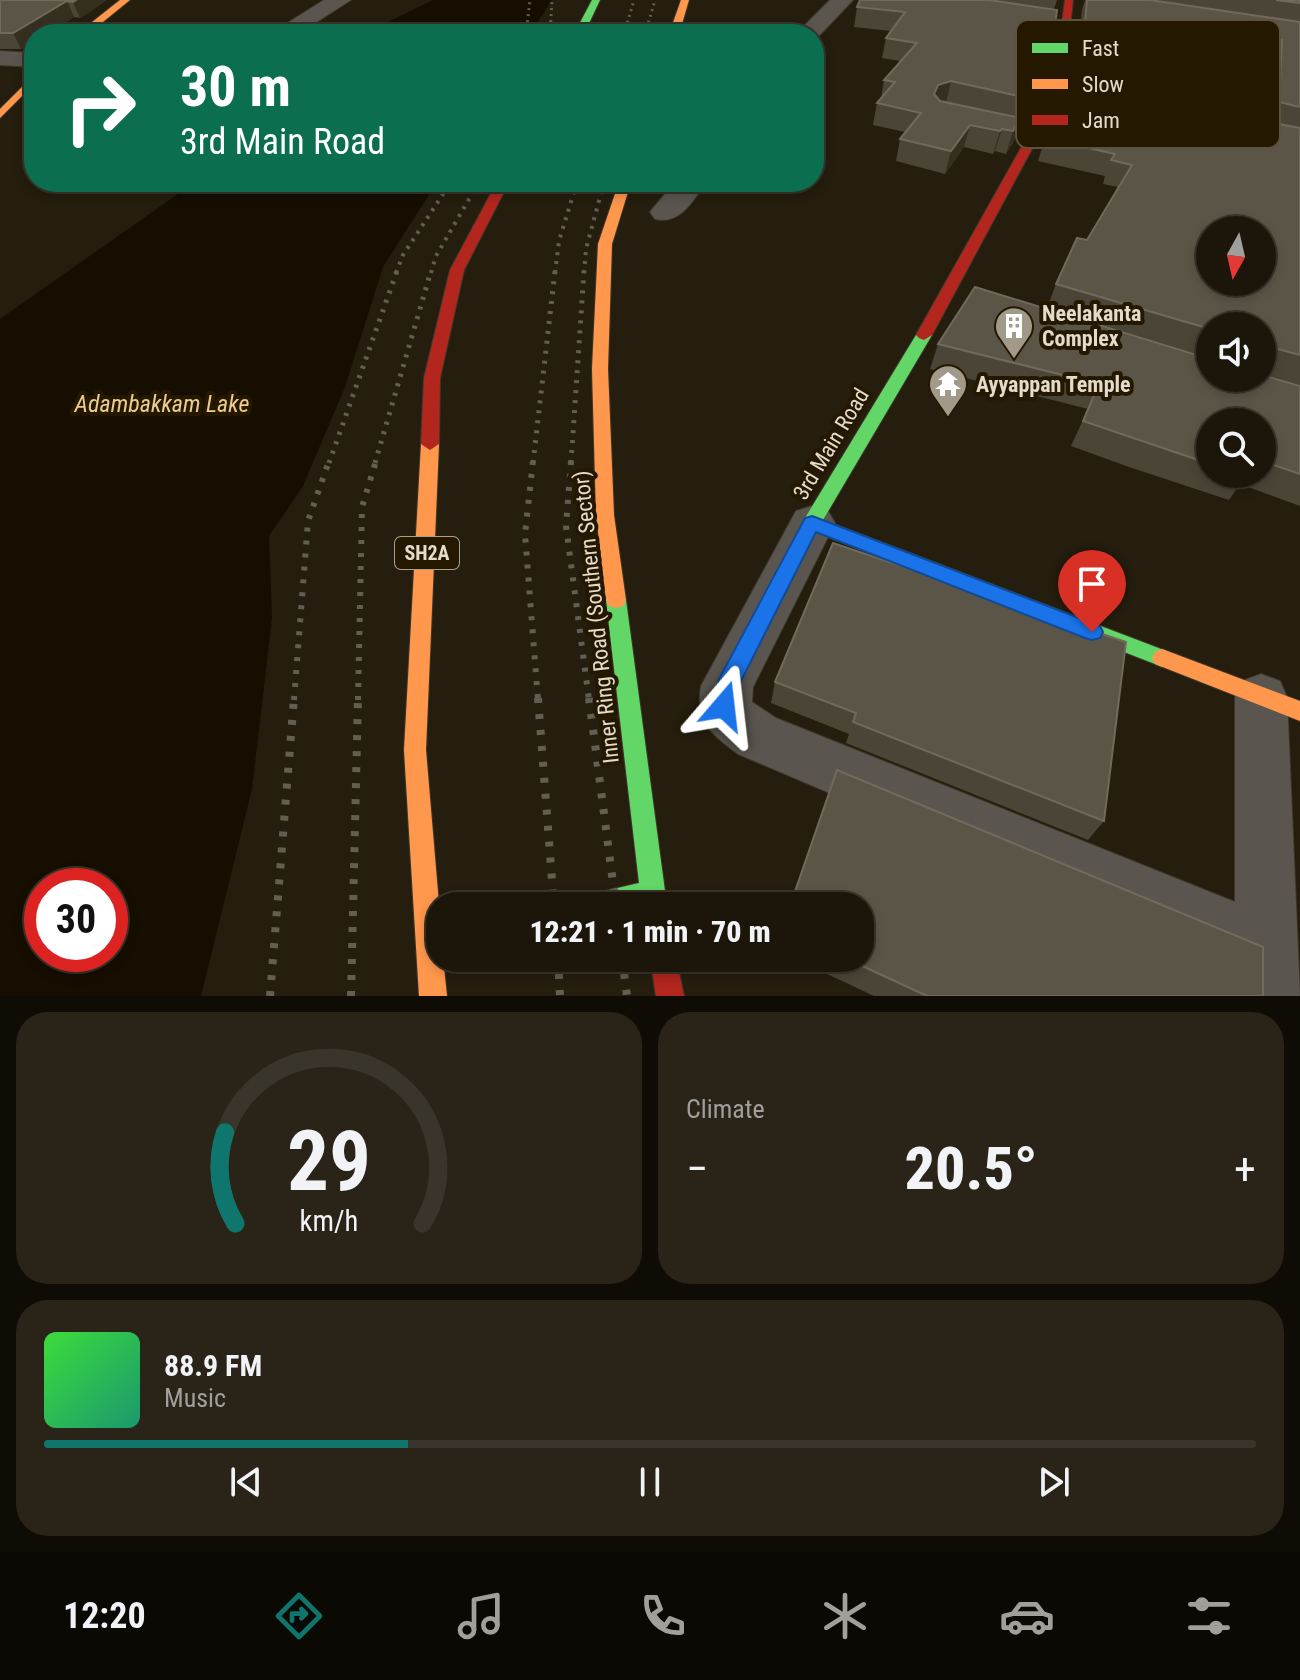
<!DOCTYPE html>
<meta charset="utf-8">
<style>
:root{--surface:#1c160a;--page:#292318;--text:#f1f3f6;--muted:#a09f9c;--line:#3a352b;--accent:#0f766e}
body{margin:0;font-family:"Roboto Condensed",sans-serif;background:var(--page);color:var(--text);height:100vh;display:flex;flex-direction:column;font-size:30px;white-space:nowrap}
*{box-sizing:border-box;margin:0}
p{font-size:26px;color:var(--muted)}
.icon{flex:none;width:44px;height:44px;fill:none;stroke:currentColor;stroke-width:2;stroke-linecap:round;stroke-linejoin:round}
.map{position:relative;height:996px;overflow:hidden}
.details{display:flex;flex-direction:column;gap:16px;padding:16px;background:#0f0c06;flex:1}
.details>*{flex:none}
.guide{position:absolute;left:24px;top:24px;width:800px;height:168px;border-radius:32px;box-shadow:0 4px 12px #0003,0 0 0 2px var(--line);background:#0b6e4f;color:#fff;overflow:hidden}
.needle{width:52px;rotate:188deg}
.buttons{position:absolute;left:1196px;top:216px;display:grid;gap:16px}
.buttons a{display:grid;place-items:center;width:80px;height:80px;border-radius:50%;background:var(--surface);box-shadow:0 4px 12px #0003,0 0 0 2px var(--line);font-size:40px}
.speed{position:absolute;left:24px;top:868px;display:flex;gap:16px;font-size:40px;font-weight:700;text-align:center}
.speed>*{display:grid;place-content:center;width:104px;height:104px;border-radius:50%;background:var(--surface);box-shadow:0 4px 12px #0003,0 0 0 2px var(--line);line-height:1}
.speed .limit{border:12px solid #d22;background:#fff;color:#111}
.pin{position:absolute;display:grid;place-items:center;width:68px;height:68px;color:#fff;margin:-82px -34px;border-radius:50% 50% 50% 0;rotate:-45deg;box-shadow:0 0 8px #0007}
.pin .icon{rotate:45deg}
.me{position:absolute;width:88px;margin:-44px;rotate:17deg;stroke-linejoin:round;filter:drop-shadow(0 0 6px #0008)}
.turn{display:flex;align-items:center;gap:28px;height:168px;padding:0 24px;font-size:36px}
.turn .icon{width:104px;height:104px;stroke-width:2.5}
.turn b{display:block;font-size:56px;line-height:68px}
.big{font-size:60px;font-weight:800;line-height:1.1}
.details .tile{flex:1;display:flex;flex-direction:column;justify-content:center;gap:12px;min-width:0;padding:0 28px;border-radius:32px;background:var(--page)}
.details .dial{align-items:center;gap:0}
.dial svg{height:208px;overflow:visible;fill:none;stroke:var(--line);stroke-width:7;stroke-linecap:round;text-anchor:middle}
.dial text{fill:var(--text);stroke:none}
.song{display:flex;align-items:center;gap:24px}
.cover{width:96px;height:96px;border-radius:12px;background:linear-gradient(135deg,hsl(120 70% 55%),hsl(160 70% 35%))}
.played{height:8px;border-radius:4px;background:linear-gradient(90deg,var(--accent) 30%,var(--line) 30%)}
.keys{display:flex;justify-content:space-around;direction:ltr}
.heat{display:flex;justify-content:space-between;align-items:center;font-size:44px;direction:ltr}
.details .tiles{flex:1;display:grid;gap:16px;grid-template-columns:1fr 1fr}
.tile:last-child{grid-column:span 2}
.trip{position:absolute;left:426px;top:892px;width:448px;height:80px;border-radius:32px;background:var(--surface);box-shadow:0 4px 12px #0003,0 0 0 2px var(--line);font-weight:800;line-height:80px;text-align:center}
.dock{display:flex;height:128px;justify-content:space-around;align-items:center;background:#0b0904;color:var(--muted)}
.dock .icon{width:56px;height:56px}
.dock .active{color:var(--accent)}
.dock b{font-size:36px;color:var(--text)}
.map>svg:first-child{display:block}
.water{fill:#160e01;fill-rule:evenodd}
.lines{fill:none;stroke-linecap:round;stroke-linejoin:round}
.street-casing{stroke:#3e382a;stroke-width:2}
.fast-casing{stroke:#3e382a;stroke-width:2}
.slow-casing{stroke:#3e382a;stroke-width:2}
.jam-casing{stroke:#3e382a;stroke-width:2}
.street{fill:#5a564f;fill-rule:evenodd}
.fast{fill:#63d668;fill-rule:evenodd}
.slow{fill:#ff974d;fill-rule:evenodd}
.jam{fill:#b3261e;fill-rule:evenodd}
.rail-far4{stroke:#615e54;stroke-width:3;stroke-dasharray:2 4;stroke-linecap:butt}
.rail-far3{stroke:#615e54;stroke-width:4;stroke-dasharray:3 6;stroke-linecap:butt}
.rail-far2{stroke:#615e54;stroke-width:5;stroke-dasharray:3 7;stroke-linecap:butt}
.rail-far1{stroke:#615e54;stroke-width:6;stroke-dasharray:4 9;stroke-linecap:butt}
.rail{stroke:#615e54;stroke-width:8;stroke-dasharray:5 11;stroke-linecap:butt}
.wall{fill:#4b4537;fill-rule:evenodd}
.shaded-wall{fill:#352f20}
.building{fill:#5b5547;stroke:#706a5c;stroke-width:2;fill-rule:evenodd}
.route{fill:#1a73e8;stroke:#114b97;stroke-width:2}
.labels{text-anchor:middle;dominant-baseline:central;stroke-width:8;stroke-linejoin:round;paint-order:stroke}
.shield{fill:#251800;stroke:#aba08e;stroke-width:2}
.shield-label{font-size:20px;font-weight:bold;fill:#e4dbcb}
.poi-label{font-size:22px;font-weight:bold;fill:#e4dbcb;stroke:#251800;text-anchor:start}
.street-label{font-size:22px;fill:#e4dbcb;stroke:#251800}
.water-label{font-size:24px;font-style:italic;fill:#edcc8c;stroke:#251800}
.key{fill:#251800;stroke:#5e523d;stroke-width:2}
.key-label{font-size:22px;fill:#e4dbcb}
</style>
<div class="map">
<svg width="1300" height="996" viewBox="0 0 1300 996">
<rect width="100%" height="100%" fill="#251e0e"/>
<g class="water">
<path d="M 433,0 L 552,0 L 530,34 L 376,34 L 384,24 Z"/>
<path d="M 195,182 L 437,182 L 383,267 L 345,387 L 303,486 L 269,536 L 272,618 L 252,789 L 201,996 L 0,996 L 0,319 ZM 42,886 L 110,886 L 110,954 L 42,954 Z"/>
</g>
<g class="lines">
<g class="street-casing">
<g id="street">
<path d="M 324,0 L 351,0 L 298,34 L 270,34 Z"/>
<path d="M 830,0 L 853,0 L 816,39 L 814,34 L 796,34 Z"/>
<path d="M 0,51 L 34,53 L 34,67 L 0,65 Z"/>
<path d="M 675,182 L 706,182 C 693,201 680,225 655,219 L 650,212 Z"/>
<path d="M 812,506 L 828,511 L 835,523 L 753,687 L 752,702 L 776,718 L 1235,902 L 1235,697 L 1242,681 L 1261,674 L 1280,681 L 1287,697 L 1300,996 L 1236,996 L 1236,966 L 738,754 C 711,734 695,721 701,686 L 796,511 Z"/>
</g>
</g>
<g class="fast-casing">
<g id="fast">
<path d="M 592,0 L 600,0 L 584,34 L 574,34 Z"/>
<path d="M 924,330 L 932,335 L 823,520 L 1169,652 L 1172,658 L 1169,664 L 1162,667 L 1155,664 L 805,528 L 803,523 L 805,518 L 916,335 Z"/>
<path d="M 616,592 L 623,594 L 626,600 L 667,906 L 575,906 L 579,897 L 639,883 L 606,600 L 609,594 Z"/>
</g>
</g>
<g class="slow-casing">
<g id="slow">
<path d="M 120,0 L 130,0 L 88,34 L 77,34 Z"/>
<path d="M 681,0 L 689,0 L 679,34 L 669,34 Z"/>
<path d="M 34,75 L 34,84 L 0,118 L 0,109 Z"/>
<path d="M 619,182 L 631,182 L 612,244 L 608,369 L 614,515 L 626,600 L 623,606 L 616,608 L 609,606 L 606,600 L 596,515 L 592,369 L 598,244 Z"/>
<path d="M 430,438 L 439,444 L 426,750 L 440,916 L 440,958 L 443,958 L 447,996 L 419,996 L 404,750 L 421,444 Z"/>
<path d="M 1162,649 L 1300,701 L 1300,721 L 1155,664 L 1152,658 L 1155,652 Z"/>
</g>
</g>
<g class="jam-casing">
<g id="jam">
<path d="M 1065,0 L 1073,0 L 1063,91 L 932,335 L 924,340 L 919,338 L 916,335 L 1053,91 Z"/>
<path d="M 497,182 L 509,182 L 464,270 L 440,378 L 439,444 L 430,450 L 421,444 L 424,378 L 450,270 Z"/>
<path d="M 650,958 L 676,958 L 684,996 L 656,996 Z"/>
</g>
</g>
<use href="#street" class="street"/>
<use href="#fast" class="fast"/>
<use href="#slow" class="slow"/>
<use href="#jam" class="jam"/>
<g class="rail-far4">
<path d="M 526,34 L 530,0"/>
<path d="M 550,34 L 552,0"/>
<path d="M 624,34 L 634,0"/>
<path d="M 645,34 L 655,0"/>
</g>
<g class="rail-far3">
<path d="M 396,273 L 403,255 L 451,182"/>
<path d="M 431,273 L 436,256 L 479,182"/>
<path d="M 555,273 L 559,241 L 577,182"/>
<path d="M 584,273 L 586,249 L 604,182"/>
</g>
<g class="rail-far2">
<path d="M 329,463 L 397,271"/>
<path d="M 375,463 L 431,271"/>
<path d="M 533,463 L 555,271"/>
<path d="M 571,463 L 584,271"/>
</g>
<g class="rail-far1">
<path d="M 533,461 L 525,534 L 538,700"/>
<path d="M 571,461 L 566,526 L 589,700"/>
<path d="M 294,700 L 308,521 L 329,461"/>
<path d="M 358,700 L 362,507 L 376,461"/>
</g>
<g class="rail">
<path d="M 538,698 L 554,906"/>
<path d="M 589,698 L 616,906"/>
<path d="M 558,958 L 560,996"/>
<path d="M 622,958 L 627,996"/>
<path d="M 270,996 L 294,698"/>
<path d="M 351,996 L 358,698"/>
</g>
</g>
<g class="wall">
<path d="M 0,0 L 107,0 L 80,18 L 74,17 L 21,49 L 0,49 Z"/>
<path d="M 860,0 L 1057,0 L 1054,9 L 1049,69 L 1042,90 L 1025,121 L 1020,120 L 1014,141 L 1006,154 L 995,151 L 993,154 L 964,147 L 945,174 L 896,161 L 900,139 L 905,132 L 873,125 L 877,103 L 881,98 L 884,80 L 900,61 L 882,58 L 886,38 L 891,31 L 854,27 L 857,7 Z"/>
<path d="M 1085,0 L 1300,0 L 1300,385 L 1262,374 L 1262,326 L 1210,326 L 1210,358 L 1047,308 L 1056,284 L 1087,240 L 1118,187 L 1103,184 L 1105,176 L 1038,161 L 1045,138 L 1075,82 L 1082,10 ZM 1184,42 L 1272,61 L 1268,124 L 1277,126 L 1275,130 L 1140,102 L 1142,98 L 1146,99 Z"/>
<path d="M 938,344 L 1300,386 L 1300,506 L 1240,484 L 1229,500 L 1129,467 L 1071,446 L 1088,409 L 930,369 ZM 1210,422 L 1262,422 L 1262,474 L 1210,474 Z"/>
<path d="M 833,543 L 1104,821 L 1088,840 L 846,743 L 849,734 L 771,703 L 775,682 Z"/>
<path d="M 793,958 L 860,958 L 1263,996 L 874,996 Z"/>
</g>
<g class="shaded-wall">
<path d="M 76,0 L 107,0 L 80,18 L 73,2 Z"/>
<path d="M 67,1 L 74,17 L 46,34 L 34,34 L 34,42 L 21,49 L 13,33 Z"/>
<path d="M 1193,22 L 1184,42 L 1146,99 L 1155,77 Z"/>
<path d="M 1049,69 L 1042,90 L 1025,121 L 1032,99 Z"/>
<path d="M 951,81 L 946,103 L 934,106 L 934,94 L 938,85 Z"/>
<path d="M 1020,118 L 1014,141 L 1006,154 L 1013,131 Z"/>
<path d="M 970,125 L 964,147 L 945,174 L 951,151 Z"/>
<path d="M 1002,129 L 995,151 L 993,154 L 1000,131 Z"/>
</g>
<g class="building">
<path d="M 0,0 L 76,0 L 73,2 L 67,1 L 13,33 L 0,33 Z"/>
<path d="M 860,0 L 989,0 L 1057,10 L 1049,69 L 1032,99 L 951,81 L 938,85 L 934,94 L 940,101 L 1020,118 L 1013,131 L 1002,129 L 1000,131 L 970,125 L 951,151 L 900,139 L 921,113 L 877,103 L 895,82 L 884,80 L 917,43 L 886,38 L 905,12 L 857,7 Z"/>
<path d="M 1087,0 L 1150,0 L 1300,22 L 1300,107 L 1279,102 L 1282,40 L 1193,22 L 1155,77 L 1082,62 Z"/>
<path d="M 1276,0 L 1300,0 L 1300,3 Z"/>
<path d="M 1075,82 L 1142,95 L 1138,102 L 1278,131 L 1279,124 L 1300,128 L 1300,355 L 1278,349 L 1262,349 L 1262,326 L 1210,326 L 1210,329 L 1056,284 L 1077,238 L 1087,240 L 1132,165 L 1111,160 L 1115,154 L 1045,138 ZM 1210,230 L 1262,230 L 1262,282 L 1210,282 Z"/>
<path d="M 975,287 L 1210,359 L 1210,378 L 1262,378 L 1262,375 L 1300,386 L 1300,474 L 1262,461 L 1262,422 L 1210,422 L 1210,464 L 1083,421 L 1099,384 L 938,344 Z"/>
<path d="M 833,543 L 1126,642 L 1104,821 L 853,722 L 856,713 L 775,682 Z"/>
<path d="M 837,770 L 1263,947 L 1263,996 L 927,996 L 845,958 L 860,958 L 860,906 L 790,906 Z"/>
</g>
<path class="route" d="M 812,516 L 1100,626 L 1103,632 L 1100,638 L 1092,640 L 1085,638 L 816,532 L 738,687 L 732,713 L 724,716 L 716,713 L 713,706 L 719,679 L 805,518 Z"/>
<defs>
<g id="building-pin" transform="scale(2)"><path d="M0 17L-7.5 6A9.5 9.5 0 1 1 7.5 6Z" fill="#a19989" stroke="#251800"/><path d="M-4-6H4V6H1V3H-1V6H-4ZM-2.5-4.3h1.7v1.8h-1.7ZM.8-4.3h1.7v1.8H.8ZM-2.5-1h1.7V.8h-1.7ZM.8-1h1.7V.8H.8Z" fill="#fff"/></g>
<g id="temple-pin" transform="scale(2)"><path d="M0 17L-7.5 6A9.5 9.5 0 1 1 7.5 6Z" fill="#a19989" stroke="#251800"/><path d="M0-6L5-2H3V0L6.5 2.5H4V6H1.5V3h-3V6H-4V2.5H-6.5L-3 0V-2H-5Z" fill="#fff"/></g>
</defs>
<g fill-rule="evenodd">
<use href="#building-pin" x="1014" y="326"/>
<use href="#temple-pin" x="948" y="384"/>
</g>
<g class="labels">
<rect class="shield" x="395" y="537" width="64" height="32" rx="6"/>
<g class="shield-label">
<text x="427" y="553">SH2A</text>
</g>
<g class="poi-label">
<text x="1042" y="313">Neelakanta<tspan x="1042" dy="25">Complex</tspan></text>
<text x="976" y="384">Ayyappan Temple</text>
</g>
<g class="street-label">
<text transform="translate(831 444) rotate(-59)">3rd Main Road</text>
<text transform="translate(596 617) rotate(-96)">Inner Ring Road (Southern Sector)</text>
</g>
<g class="water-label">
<text x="162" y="404">Adambakkam Lake</text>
</g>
</g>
<rect x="1016" y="20" width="264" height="128" rx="12" class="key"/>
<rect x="1032" y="43" width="36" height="10" fill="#63d668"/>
<rect x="1032" y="79" width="36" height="10" fill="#ff974d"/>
<rect x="1032" y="115" width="36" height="10" fill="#b3261e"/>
<g class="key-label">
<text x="1082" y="56">Fast</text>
<text x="1082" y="92">Slow</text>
<text x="1082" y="128">Jam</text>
</g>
</svg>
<div class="buttons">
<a><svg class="needle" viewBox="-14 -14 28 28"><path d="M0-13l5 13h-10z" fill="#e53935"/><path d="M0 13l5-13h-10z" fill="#a09f9c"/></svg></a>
<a><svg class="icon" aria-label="sound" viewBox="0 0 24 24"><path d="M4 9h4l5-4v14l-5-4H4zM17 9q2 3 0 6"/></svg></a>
<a><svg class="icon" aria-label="search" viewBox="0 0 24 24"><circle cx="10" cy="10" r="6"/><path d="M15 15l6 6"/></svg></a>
</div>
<div class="speed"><div class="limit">30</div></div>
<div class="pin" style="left:1092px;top:632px;background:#d93025"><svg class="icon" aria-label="arrive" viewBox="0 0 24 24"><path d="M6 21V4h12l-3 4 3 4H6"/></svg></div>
<svg class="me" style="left:724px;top:706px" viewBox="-20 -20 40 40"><path d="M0-17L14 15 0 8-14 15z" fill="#1a73e8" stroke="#fff" stroke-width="4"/></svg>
<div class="trip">12:21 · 1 min · 70 m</div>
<div class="guide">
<div class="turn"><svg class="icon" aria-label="right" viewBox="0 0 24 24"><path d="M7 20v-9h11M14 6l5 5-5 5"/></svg><div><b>30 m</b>3rd Main Road</div></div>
</div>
</div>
<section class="details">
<div class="tiles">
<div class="tile dial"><svg viewBox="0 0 100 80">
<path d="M14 69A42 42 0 1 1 86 69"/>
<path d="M14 69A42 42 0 0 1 10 34" stroke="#0f766e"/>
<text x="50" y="56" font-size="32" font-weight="700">29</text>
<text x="50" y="72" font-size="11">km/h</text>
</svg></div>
<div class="tile"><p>Climate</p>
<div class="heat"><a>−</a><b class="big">20.5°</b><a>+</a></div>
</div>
<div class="tile">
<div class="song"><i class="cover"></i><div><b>88.9 FM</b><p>Music</p></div></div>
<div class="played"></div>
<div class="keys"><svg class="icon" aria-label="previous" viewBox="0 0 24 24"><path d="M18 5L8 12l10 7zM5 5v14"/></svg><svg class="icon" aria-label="pause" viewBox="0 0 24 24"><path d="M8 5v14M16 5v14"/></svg><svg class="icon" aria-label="next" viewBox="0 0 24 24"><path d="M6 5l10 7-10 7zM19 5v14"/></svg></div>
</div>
</div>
</section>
<nav class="dock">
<b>12:20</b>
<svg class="icon active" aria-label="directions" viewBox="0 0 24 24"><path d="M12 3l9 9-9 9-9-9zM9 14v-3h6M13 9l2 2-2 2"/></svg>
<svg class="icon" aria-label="music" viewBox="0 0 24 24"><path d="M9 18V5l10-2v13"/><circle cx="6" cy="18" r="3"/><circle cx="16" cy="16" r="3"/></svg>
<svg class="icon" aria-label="phone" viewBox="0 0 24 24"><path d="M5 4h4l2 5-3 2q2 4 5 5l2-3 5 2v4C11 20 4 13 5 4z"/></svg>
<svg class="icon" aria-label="climate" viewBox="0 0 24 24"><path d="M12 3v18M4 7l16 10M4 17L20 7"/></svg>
<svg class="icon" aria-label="car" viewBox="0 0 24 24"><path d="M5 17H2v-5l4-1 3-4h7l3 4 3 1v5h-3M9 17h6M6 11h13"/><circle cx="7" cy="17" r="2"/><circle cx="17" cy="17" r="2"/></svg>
<svg class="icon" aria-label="filters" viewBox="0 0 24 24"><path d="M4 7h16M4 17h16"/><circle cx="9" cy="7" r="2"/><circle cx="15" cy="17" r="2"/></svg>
</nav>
